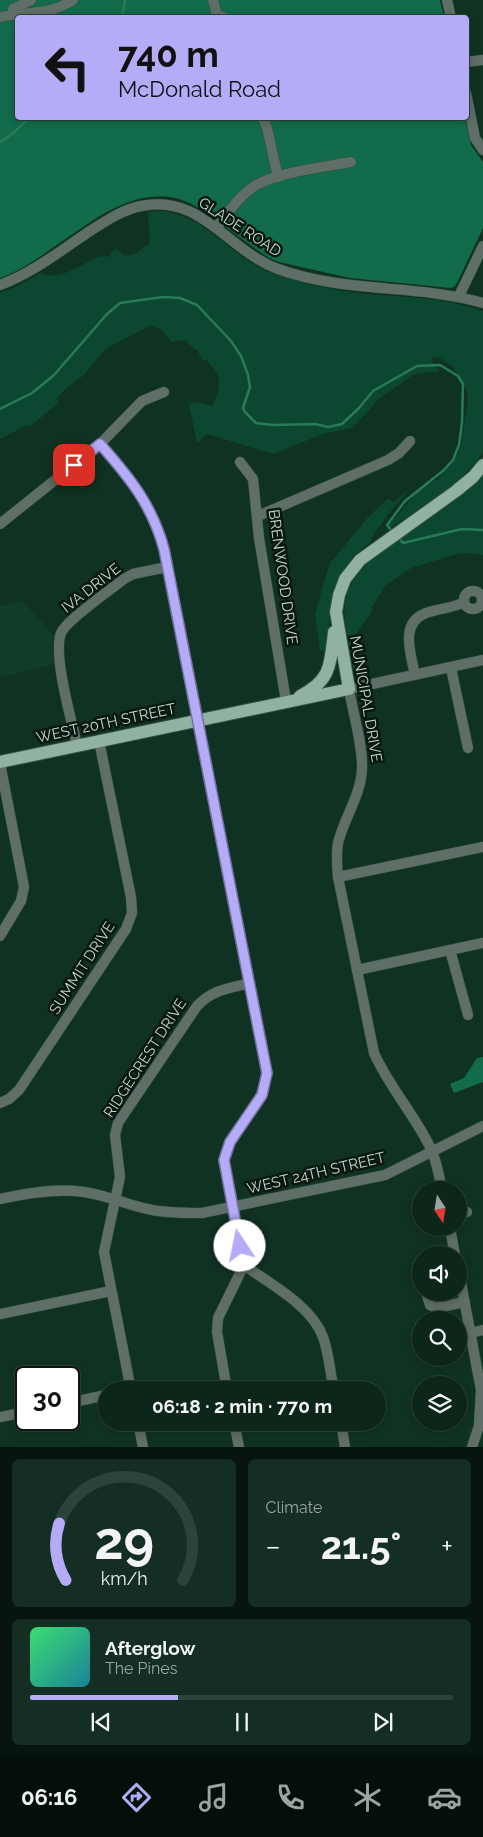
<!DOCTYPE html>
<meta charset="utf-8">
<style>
:root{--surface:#0c261a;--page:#152e23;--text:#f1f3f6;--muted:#9aa5a2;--line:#2c4339;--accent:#b5acf8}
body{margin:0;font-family:Raleway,sans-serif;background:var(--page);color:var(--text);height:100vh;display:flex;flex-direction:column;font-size:19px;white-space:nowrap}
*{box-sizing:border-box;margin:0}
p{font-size:16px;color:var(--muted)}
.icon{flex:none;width:28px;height:28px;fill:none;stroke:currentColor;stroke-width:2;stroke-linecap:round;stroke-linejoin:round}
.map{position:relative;height:1447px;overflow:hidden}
.side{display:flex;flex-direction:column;gap:12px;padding:12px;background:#07150e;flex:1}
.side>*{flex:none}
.banner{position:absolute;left:15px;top:15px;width:454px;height:105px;border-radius:5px;box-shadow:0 2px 8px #0003,0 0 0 1px var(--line);background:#b5acf8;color:#111;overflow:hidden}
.needle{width:32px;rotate:168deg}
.fabs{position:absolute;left:412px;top:1181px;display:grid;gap:10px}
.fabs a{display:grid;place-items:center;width:55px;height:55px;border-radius:50%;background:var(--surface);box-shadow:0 2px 8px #0003,0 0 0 1px var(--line);font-size:25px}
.speed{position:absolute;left:15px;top:1366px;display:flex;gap:10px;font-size:25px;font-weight:700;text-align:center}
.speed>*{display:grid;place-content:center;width:65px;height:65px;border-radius:50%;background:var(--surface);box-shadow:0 2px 8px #0003,0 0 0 1px var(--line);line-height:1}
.speed .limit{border:2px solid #111;border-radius:8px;background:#fff;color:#111}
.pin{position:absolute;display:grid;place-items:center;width:42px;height:42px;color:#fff;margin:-21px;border-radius:10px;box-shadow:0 2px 8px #0006}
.me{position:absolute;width:55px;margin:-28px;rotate:349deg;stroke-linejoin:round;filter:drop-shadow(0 0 4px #0008)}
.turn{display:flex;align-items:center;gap:18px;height:105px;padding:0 20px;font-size:22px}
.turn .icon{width:65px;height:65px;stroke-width:2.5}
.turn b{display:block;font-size:35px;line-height:42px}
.big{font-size:38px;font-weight:700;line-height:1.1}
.side .tile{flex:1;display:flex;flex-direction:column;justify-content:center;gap:8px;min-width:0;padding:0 18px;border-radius:8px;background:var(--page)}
.side .dial{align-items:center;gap:0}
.dial svg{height:130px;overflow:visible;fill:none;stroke:var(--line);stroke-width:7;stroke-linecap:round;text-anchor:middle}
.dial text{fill:var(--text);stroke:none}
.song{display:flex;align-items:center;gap:15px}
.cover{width:60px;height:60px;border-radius:8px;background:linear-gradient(135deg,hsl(140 70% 55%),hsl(190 70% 35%))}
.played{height:5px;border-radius:2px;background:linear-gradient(90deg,var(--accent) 35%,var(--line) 35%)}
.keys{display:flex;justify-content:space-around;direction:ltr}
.heat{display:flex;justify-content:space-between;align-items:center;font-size:28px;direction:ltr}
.side .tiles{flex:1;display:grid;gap:12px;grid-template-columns:1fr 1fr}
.tile:last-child{grid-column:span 2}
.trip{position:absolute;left:98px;top:1381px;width:288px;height:50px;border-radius:25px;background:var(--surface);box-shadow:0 2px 8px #0003,0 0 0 1px var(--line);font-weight:700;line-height:50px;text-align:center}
.dock{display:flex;height:80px;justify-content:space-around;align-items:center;background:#050f0a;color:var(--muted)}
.dock .icon{width:35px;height:35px}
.dock .on{color:var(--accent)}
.dock b{font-size:22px;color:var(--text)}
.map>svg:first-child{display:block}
.built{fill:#103c2a}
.green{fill:#0c4831}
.forest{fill:#126b4a}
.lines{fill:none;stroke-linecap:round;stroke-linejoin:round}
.stream{stroke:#287a59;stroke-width:2.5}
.minor-casing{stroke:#305042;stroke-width:11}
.major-casing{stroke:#305042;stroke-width:14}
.minor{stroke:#5f6e66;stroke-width:10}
.major{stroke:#92b2a1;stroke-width:12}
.route-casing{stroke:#7670a1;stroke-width:12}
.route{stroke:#b5acf8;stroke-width:9}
.labels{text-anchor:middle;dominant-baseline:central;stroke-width:5;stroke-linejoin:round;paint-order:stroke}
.street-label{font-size:15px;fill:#c4d7cd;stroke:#081710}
</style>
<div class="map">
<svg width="483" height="1447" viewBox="0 0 483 1447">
<rect width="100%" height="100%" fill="#103223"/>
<path class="built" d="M 22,600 L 54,636 L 52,646 L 54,665 L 0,677 L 0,607 Z"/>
<g class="green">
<path d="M 162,211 C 209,216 233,262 277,275 C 305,284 336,291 366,294 C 406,297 445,298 483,311 L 483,452 C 460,488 418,508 384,532 L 390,522 L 399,514 L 418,490 L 438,479 L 447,469 L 456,457 L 461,446 L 468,399 L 467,390 L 454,368 L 440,358 L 432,357 L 433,365 L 441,371 L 414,374 L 377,400 L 372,407 L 352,428 L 323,434 L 273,454 L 207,434 L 197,443 L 189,404 L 197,402 L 213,406 C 221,383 224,378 206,360 L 202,360 L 197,349 L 194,349 L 185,340 L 172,342 L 162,330 L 151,325 L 105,349 L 84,375 L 64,390 L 56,399 L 59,403 L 29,427 L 27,425 L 0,439 L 0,293 L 18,286 L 40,273 C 59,281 78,267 95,258 L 101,256 L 108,257 L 115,248 L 125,256 L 135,254 L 150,243 L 148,212 Z"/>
<path d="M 483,475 L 483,555 L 466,553 L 457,554 L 411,568 L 385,586 L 371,608 L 373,610 L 354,637 L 361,677 L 357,676 L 354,672 L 344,615 L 347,592 L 354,578 L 365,563 L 454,501 L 471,488 Z"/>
<path d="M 411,488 L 393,508 L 373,535 L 370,542 L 354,555 L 339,579 L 331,601 L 327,650 L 320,651 L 315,614 L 330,562 L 334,559 L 369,516 L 388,499 L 394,502 Z"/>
</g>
<g class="forest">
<path d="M 0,0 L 440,0 L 444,17 L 18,18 L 18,118 L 465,118 L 471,145 L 483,162 L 483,228 L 457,283 L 454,287 L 450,288 L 350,278 L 279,262 L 269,258 C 256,249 244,240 231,231 C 217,221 203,209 187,202 C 121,174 58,258 0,278 Z"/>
<path d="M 483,1057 L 483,1082 L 454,1093 L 450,1084 L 464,1078 L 477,1058 Z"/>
</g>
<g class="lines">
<g class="stream">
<path d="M 122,18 L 125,0"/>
<path d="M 0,142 L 11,135 L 29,118"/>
<path d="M 0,409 L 32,393 L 54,375 L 107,314 L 120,303 L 163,297 L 180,298 L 197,305 L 231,341 L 241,356 L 248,375 L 250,387 L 243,408 L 245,412 L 256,423 L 273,425 L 315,424 L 328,427 L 342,424 L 359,408 L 373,391 L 417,366 L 440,365 L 458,376 L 463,384 L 462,423 L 459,445 L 453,460 L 444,470 L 405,501 L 387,525 L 392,531"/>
<path d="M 398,537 L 403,543 L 462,529 L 483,530"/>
</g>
<g class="minor-casing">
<g id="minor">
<path d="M 213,0 L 217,15 L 225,18"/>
<path d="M 447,0 L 451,18"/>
<path d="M 13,14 L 13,9 L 31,0"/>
<path d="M 0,17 C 24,12 52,15 73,0"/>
<path d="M 466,62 L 483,60"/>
<path d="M 466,93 L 475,138 L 483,150"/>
<path d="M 263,118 L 267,128 L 278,177"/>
<path d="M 216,228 C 228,213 239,196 256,185 C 279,172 324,167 351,162"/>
<path d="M 0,285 C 32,273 59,252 87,233 C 104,222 121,210 141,206 C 201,193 228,251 278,269 C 344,293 416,284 483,303"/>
<path d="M 459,296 L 483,246"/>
<path d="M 100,444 C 130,478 152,505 164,549 L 267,1073 L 261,1095 L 230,1142 L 224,1161 L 244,1265 L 218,1318 L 217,1332 L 227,1390"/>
<path d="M 240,462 L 253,479 L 259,538 L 286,701"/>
<path d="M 258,516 L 388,460 L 399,453 L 410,441"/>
<path d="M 0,524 L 100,444 L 142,401 L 164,392"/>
<circle cx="473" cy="600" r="9"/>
<path d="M 451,668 L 468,748"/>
<path d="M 415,675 C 411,654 399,623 426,613 C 438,609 451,608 463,603"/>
<path d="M 77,745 C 72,722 51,650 62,631 C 71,617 109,591 124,579 L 133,574 L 167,567"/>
<path d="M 0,763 L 24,887 L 21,901 L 0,936"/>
<path d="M 338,877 L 483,847"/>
<path d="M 450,950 L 468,1015"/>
<path d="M 357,970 L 483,943"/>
<path d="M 0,1103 L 9,1099 L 19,1090 L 126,929 L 132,913 L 131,897 L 99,741"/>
<path d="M 442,1190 C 439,1176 437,1162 431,1149 C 415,1115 389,1087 374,1053 L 338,877 C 337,866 336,854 338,843 C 344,818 361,795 362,769 C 363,745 353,714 349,689 L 483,660"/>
<path d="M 0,1199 C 27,1193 56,1188 84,1192 C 107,1195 129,1206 152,1210 C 168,1213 185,1213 202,1213 L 385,1175 L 483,1126"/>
<path d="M 459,1214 L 467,1212"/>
<path d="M 450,1228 L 455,1255"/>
<path d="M 244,1265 C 270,1284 312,1306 323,1337 C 329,1353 330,1373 334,1390"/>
<path d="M 459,1272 L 481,1390 L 479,1426 L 472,1447"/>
<path d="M 426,1292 L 430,1305 L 436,1308 L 465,1302"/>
<path d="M 0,1314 L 111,1291"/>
<path d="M 470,1333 L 483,1330"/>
<path d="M 131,1390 L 104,1252 L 120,1177 L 115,1135 L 118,1123 L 124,1114 L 197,1006 C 212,990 229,988 250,983"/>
<path d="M 69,1403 L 106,1395"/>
<path d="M 0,1417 L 26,1412"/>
<path d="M 138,1422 L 143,1447"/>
<path d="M 234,1422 L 239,1447"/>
<path d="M 341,1422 L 345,1447"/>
</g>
</g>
<g class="major-casing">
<g id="major">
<path d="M 300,696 C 332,680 330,664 334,632"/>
<path d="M 0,762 L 349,689 L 336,612 L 339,595 L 345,579 L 360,560 L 456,491 L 473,477 L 483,465"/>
</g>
</g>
<use href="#minor" class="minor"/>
<use href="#major" class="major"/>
</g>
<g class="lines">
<g class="route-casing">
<path id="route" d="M 74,465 L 100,444 C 130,478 152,505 164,549 L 267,1073 L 262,1095 L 230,1142 L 224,1160 L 240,1246"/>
</g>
<use href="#route" class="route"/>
</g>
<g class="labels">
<g class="street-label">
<text transform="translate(240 227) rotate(33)">GLADE ROAD</text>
<text transform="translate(283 577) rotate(82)">BRENWOOD DRIVE</text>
<text transform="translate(91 588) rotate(-38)">IVA DRIVE</text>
<text transform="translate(366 699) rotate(80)">MUNICIPAL DRIVE</text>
<text transform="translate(106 723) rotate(-12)">WEST 20TH STREET</text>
<text transform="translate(82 968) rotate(-57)">SUMMIT DRIVE</text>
<text transform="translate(145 1058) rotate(-57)">RIDGECREST DRIVE</text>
<text transform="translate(316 1173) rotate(-13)">WEST 24TH STREET</text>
</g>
</g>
</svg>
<div class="fabs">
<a><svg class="needle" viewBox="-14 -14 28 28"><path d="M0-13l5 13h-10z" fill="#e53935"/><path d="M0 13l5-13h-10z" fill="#9aa5a2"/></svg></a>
<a><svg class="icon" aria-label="sound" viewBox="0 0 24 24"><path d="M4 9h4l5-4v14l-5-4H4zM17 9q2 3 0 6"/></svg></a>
<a><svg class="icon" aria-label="search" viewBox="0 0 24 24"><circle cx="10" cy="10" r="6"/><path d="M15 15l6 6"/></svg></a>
<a><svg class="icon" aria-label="layers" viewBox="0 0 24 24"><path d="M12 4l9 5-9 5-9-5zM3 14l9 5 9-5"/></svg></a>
</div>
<div class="speed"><div class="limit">30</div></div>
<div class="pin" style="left:74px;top:465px;background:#d93025"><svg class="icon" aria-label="arrive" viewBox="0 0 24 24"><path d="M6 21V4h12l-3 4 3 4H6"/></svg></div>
<svg class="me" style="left:240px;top:1246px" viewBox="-20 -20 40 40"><circle r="19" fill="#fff"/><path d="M0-13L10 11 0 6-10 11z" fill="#b5acf8"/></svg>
<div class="trip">06:18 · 2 min · 770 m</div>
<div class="banner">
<div class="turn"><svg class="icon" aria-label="left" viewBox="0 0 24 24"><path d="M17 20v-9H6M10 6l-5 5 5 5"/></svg><div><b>740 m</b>McDonald Road</div></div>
</div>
</div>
<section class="side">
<div class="tiles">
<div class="tile dial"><svg viewBox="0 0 100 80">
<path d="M14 69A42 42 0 1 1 86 69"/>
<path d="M14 69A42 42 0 0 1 10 34" stroke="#b5acf8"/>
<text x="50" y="56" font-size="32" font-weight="700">29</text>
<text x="50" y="72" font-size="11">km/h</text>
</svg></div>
<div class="tile"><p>Climate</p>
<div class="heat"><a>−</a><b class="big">21.5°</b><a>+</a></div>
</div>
<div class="tile">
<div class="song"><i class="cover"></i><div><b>Afterglow</b><p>The Pines</p></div></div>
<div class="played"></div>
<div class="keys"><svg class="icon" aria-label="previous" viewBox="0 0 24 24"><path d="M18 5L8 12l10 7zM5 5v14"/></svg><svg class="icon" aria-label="pause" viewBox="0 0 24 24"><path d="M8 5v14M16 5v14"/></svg><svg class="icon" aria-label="next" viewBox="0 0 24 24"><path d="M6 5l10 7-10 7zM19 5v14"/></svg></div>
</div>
</div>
</section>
<nav class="dock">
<b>06:16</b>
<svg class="icon on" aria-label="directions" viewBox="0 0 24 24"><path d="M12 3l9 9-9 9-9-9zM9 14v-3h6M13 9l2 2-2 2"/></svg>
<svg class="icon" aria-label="music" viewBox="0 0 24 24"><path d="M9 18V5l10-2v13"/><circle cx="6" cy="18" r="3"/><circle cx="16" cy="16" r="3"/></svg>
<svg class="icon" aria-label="phone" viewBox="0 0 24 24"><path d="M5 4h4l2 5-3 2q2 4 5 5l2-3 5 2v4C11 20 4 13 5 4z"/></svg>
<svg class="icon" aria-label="climate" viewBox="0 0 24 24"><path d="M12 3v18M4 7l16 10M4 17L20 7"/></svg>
<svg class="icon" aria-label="car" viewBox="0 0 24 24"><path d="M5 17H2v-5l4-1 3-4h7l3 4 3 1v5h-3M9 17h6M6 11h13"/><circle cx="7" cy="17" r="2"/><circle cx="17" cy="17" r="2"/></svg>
</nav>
